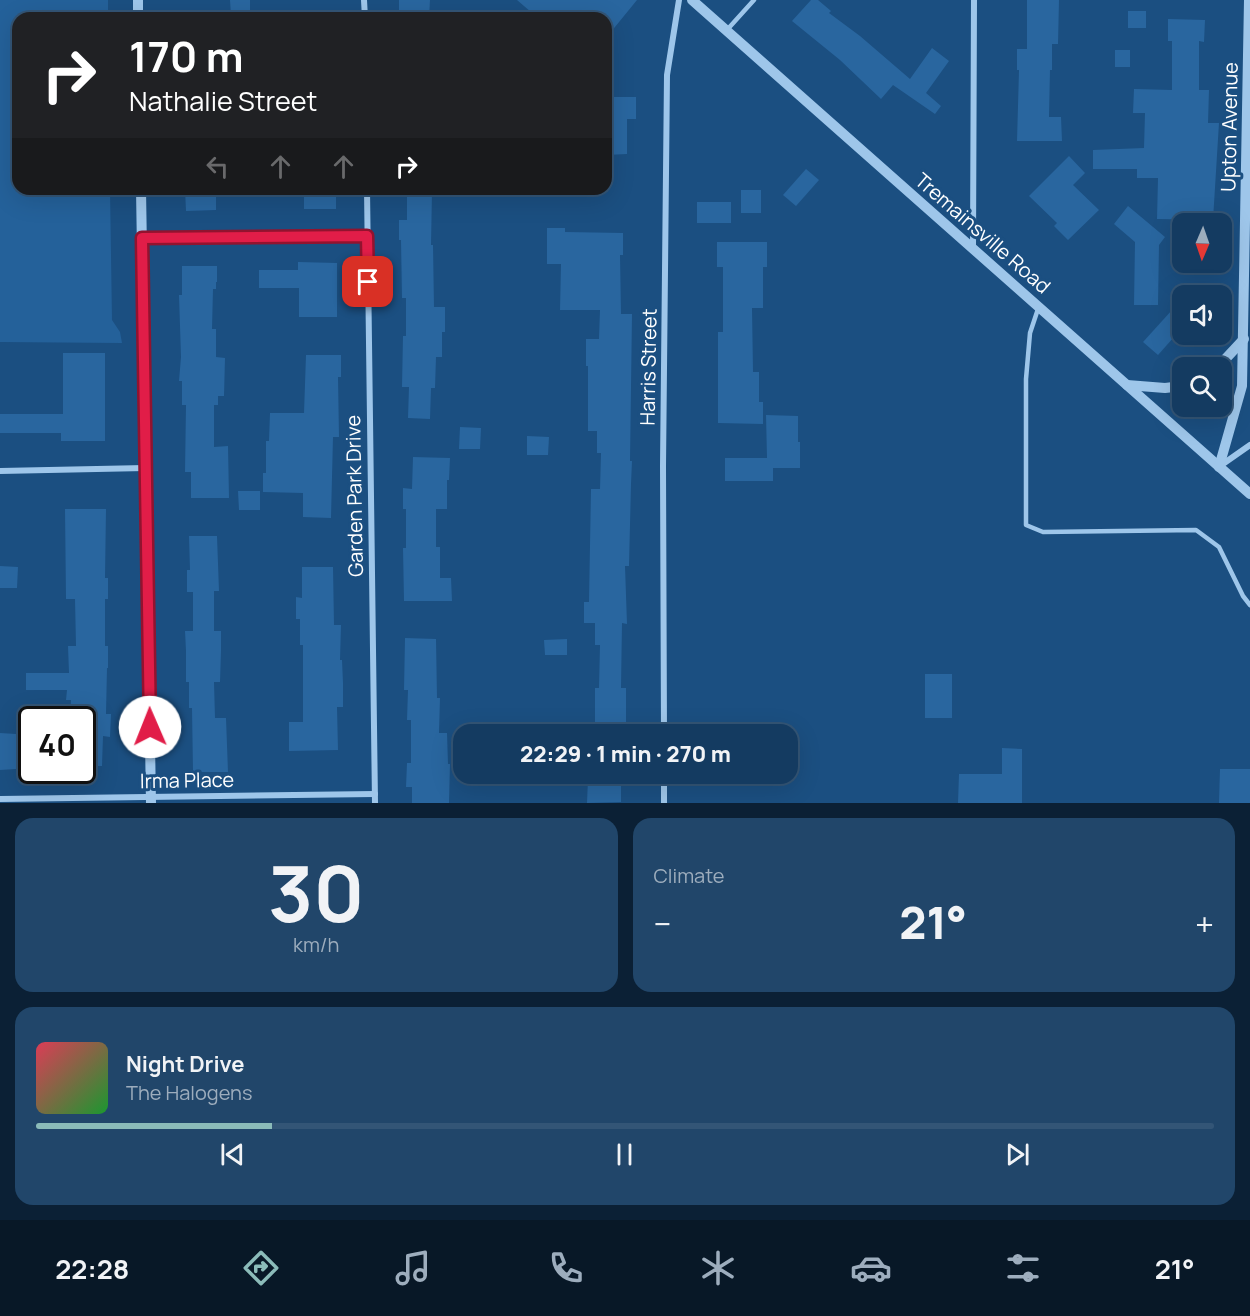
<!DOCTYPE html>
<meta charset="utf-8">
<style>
:root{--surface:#143b61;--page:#21466a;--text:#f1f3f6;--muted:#9dadbd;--line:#335576;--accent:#8bbbb9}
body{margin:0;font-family:Manrope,sans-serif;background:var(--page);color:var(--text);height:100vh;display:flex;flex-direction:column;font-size:22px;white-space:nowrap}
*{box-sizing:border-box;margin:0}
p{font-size:20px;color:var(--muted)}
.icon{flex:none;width:33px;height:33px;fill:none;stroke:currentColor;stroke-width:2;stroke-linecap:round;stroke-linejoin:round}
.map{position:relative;height:803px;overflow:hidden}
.drawer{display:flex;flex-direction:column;gap:15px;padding:15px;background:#0b2035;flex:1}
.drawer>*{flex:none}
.banner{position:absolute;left:12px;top:12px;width:600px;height:183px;border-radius:18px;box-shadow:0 6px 24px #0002,0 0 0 2px var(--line);background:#202124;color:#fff;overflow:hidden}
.needle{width:39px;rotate:182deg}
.fabs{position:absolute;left:1172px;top:213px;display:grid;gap:12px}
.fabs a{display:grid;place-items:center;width:60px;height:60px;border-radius:12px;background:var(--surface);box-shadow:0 6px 24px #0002,0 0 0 2px var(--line);font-size:30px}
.speed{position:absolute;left:18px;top:706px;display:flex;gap:12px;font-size:30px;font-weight:700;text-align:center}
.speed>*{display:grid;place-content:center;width:78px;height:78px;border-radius:50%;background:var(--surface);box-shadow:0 6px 24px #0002,0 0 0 2px var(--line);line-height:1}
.speed .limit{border:3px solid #111;border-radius:9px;background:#fff;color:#111}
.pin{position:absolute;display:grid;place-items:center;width:51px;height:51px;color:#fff;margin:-26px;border-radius:12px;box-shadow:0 3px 9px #0006}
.me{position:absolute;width:66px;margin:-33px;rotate:359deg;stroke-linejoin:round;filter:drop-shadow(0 0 4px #0008)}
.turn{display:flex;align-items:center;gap:21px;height:126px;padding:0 18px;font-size:27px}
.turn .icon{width:78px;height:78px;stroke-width:2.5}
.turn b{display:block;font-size:42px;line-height:51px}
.lanes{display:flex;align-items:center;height:57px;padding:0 18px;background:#0003;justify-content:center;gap:30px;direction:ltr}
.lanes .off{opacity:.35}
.big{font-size:45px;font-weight:800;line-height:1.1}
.drawer .card{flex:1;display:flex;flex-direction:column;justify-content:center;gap:9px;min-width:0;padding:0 21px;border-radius:18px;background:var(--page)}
.drawer .dial{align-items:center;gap:0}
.dial b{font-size:78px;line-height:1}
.song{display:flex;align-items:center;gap:18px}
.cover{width:72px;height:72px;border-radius:9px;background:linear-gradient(135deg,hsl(350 70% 55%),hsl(130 70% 35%))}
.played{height:6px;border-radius:3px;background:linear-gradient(90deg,var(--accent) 20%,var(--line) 20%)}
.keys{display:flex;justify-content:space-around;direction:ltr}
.heat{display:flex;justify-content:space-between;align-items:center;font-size:33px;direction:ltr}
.drawer .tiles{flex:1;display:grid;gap:15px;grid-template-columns:1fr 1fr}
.card:last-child{grid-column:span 2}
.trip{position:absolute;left:453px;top:724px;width:345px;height:60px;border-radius:18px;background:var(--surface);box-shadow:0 6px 24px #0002,0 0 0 2px var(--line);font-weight:800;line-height:60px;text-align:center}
.tabs{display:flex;height:96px;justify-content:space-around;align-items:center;background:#081827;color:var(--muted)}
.tabs .icon{width:42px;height:42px}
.tabs .selected{color:var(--accent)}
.tabs b{font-size:27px;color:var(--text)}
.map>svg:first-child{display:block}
.green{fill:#24619a}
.building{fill:#29669f}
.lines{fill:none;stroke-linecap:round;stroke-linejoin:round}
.service{stroke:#9ec6ea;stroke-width:4.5}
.minor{stroke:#9ec6ea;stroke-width:6}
.tertiary{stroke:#9ec6ea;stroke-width:10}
.route-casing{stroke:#92132f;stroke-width:15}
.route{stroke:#e11d48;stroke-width:10}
.labels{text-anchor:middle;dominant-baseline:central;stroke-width:6;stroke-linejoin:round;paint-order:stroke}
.street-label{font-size:20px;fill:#fff;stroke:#1b4f81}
</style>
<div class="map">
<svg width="1250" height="803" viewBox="0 0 1250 803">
<rect width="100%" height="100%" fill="#1b4f81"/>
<path class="green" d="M 0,0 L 108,0 L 108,18 L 18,18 L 18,189 L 110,189 L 112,320 L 120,332 L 122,343 L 0,342 Z"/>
<g class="building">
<path d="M 230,0 L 250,0 L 250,15 L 231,16 Z"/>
<path d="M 399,0 L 430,0 L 429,18 L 399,18 Z"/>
<path d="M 517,0 L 637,0 L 606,38 L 606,18 L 538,18 Z"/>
<path d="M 811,0 L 818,0 L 831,11 L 829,13 L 860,36 L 910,79 L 932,48 L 949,61 L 926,93 L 941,106 L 935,114 L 893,85 L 881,99 L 840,60 L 792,21 Z"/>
<path d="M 1027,0 L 1059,0 L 1058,44 L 1052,44 L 1052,70 L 1050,70 L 1049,117 L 1061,117 L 1062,141 L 1017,141 L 1019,70 L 1017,70 L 1017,49 L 1027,49 Z"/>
<rect x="1128" y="11" width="18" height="17"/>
<path d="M 1168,19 L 1205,20 L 1204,42 L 1199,41 L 1199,90 L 1209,90 L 1208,123 L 1219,123 L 1213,220 L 1157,219 L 1158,178 L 1137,178 L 1137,169 L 1093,169 L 1093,150 L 1144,148 L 1145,113 L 1133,113 L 1134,89 L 1172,90 L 1172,41 L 1168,41 Z"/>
<rect x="1115" y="50" width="15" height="17"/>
<path d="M 606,97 L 636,97 L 636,119 L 627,119 L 627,154 L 606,155 Z"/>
<path d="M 1069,156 L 1085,173 L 1073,185 L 1099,210 L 1068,240 L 1054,226 L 1057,223 L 1029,196 Z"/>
<path d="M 806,169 L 819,180 L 796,206 L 783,195 Z"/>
<path d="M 185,189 L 216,189 L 216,210 L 186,211 Z"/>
<rect x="304" y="190" width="32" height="19"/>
<rect x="741" y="190" width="20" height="23"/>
<path d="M 407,192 L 432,192 L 431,245 L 433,245 L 434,307 L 445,307 L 445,332 L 442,332 L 442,357 L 436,357 L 435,388 L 431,388 L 430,419 L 408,418 L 409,387 L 402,387 L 403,336 L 406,336 L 406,298 L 402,298 L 401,240 L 399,240 L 399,220 L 407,220 Z"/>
<rect x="697" y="202" width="34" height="21"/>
<path d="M 1128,206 L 1165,237 L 1159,245 L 1158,305 L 1134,305 L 1135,242 L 1114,224 Z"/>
<path d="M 547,228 L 565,228 L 565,232 L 623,233 L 623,255 L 620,255 L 621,314 L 632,314 L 630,461 L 632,461 L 631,484 L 629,566 L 625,566 L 627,624 L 622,623 L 621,688 L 626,688 L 626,735 L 595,735 L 595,688 L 599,688 L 600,645 L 595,645 L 595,623 L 584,623 L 584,602 L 589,602 L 591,489 L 600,489 L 601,453 L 597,453 L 597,431 L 588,431 L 588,366 L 586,366 L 586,339 L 599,339 L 600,310 L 560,310 L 561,264 L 547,264 Z"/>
<path d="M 717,242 L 767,242 L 767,267 L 763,267 L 763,308 L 752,308 L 753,372 L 759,372 L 759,402 L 763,402 L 763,424 L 718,423 L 718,332 L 723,332 L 723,267 L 717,267 Z"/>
<path d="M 298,262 L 337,263 L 337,317 L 299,317 L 299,288 L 259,288 L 259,270 L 298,270 Z"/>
<path d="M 182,266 L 217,266 L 217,282 L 216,282 L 216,289 L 213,289 L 212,329 L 216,329 L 216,357 L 225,358 L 224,396 L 218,396 L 218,405 L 214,405 L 214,447 L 228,446 L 229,498 L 191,498 L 191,472 L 185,472 L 186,405 L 182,405 L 182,381 L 179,381 L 181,357 L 179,295 L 182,295 Z"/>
<path d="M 1182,299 L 1182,328 L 1158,355 L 1143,342 Z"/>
<path d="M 63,353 L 105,353 L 105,441 L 61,441 L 61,433 L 0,433 L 0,414 L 63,414 Z"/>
<path d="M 306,355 L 341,355 L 341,377 L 338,377 L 339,437 L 333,437 L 331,518 L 303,517 L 303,493 L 263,492 L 263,473 L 266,473 L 266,441 L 269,441 L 270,413 L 304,413 Z"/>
<path d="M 766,415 L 798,416 L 798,442 L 800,442 L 800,468 L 773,468 L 773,481 L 725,481 L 725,458 L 767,458 Z"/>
<path d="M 460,427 L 481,428 L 480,449 L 459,449 Z"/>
<path d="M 527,436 L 549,437 L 548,455 L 527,455 Z"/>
<path d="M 413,457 L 450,458 L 449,480 L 447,480 L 447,509 L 436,509 L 436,547 L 440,547 L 440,578 L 451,578 L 452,601 L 404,601 L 403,548 L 406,548 L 406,509 L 403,509 L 403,488 L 412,489 Z"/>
<path d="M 238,491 L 260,491 L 260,510 L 239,510 Z"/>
<path d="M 65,509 L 106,509 L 105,578 L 108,578 L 108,599 L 105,599 L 105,646 L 108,646 L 108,668 L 107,668 L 106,714 L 111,714 L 110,737 L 103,736 L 102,766 L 82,766 L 82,720 L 70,720 L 71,700 L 66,700 L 67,690 L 26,690 L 26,673 L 69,673 L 68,646 L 76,646 L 75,599 L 66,599 Z"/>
<path d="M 189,536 L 217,536 L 219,591 L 214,591 L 214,631 L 221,631 L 221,651 L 220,682 L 214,682 L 215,718 L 226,718 L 228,772 L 193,772 L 192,708 L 189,708 L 189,682 L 186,682 L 186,651 L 185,631 L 193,631 L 193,592 L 187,592 L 187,570 L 190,570 Z"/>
<path d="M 0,566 L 18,567 L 17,588 L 0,588 Z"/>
<path d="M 302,567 L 333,567 L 334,625 L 341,625 L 340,660 L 342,660 L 343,683 L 343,707 L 337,707 L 338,750 L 289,751 L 289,722 L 303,722 L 303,645 L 300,645 L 300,619 L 296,619 L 296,597 L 302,598 Z"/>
<path d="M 405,638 L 436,639 L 437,698 L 440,698 L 439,733 L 447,733 L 448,764 L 450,764 L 449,803 L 412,803 L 412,787 L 406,787 L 407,763 L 411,763 L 411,720 L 407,720 L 408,690 L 404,690 Z"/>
<path d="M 567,639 L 567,655 L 545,655 L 544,640 Z"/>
<rect x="925" y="674" width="27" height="44"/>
<path d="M 0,733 L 16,734 L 16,742 L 32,742 L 32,761 L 16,761 L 16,769 L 0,770 Z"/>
<path d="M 1002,748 L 1022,749 L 1022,803 L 958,803 L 959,774 L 1002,774 Z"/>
<path d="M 1220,769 L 1250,769 L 1250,803 L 1219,803 Z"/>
<path d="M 588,779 L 621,779 L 621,802 L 587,803 Z"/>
</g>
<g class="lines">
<g class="service">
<path d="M 726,31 L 754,0"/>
<path d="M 1038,309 L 1030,333 L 1026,379 L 1026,525 L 1043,532 L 1196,530 L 1219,547 L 1243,596 L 1250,605"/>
</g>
<g class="minor">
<path d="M 364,0 L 365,18"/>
<path d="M 367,189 L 375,803"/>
<path d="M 142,238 L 367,236"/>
<path d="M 973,247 L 974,0"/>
<path d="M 1220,466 L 1250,445"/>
<path d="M 0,471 L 145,468"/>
<path d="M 664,735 L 663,466 L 667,75 L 679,0"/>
<path d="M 664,774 L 664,803"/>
<path d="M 0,799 L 375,794"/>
</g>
<g class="tertiary">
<path d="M 138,0 L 138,18"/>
<path d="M 692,0 L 1250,494"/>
<path d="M 141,189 L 151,803"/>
<path d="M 1217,368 L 1244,339"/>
<path d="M 1127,385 L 1165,388 L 1182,386"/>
<path d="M 1219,467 L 1242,386 L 1249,0"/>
</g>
</g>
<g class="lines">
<g class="route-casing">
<path id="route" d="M 150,727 L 142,238 L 367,236 L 368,282"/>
</g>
<use href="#route" class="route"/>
</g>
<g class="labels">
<g class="street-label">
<text transform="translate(1229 127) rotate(-89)">Upton Avenue</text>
<text transform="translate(983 233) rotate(41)">Tremainsville Road</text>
<text transform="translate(648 367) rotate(-89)">Harris Street</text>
<text transform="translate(354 496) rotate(-91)">Garden Park Drive</text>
<text transform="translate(187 780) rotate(-1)">Irma Place</text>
</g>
</g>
</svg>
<div class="fabs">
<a><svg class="needle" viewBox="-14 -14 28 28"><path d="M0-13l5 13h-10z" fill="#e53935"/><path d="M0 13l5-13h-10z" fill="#9dadbd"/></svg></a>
<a><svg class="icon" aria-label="sound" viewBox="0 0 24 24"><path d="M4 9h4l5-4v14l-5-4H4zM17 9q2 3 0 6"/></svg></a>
<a><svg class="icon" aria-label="search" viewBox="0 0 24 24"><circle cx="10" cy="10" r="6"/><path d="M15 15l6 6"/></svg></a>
</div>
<div class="speed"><div class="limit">40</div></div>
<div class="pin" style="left:368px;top:282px;background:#d93025"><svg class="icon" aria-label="arrive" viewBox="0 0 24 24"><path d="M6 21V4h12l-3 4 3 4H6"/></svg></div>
<svg class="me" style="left:150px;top:727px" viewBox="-20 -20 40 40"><circle r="19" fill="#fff"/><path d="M0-13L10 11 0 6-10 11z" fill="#e11d48"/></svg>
<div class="trip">22:29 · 1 min · 270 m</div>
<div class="banner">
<div class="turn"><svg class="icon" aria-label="right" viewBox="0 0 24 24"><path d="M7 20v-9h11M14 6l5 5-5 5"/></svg><div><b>170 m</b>Nathalie Street</div></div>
<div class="lanes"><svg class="icon off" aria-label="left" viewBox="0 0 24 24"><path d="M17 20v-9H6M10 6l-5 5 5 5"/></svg><svg class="icon off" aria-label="ahead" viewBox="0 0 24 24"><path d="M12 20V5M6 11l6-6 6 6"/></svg><svg class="icon off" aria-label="ahead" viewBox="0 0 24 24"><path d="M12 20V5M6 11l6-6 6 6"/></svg><svg class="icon" aria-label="right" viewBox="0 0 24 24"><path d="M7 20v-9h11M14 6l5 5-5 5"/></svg></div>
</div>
</div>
<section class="drawer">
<div class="tiles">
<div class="card dial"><b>30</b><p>km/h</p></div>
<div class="card"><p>Climate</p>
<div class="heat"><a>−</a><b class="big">21°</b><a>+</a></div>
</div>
<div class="card">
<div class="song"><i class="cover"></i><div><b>Night Drive</b><p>The Halogens</p></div></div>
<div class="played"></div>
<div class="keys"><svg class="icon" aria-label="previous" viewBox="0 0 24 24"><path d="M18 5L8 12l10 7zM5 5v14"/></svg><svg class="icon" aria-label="pause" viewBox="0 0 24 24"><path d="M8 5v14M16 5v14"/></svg><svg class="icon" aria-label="next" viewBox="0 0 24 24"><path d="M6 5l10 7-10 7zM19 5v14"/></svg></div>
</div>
</div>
</section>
<nav class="tabs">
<b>22:28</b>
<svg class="icon selected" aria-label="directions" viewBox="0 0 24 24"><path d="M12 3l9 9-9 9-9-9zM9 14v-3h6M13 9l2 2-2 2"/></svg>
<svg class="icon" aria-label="music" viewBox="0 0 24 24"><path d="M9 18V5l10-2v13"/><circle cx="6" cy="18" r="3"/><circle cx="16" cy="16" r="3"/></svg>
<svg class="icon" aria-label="phone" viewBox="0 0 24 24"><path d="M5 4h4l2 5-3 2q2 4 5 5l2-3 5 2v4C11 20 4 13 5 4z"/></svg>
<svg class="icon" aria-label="climate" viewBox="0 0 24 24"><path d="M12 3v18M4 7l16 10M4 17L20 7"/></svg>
<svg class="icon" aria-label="car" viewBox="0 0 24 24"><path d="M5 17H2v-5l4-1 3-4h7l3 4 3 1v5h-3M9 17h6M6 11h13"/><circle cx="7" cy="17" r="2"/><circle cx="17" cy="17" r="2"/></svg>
<svg class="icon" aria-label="filters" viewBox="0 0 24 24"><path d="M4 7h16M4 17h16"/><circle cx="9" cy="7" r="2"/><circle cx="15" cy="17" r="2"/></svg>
<b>21°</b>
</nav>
